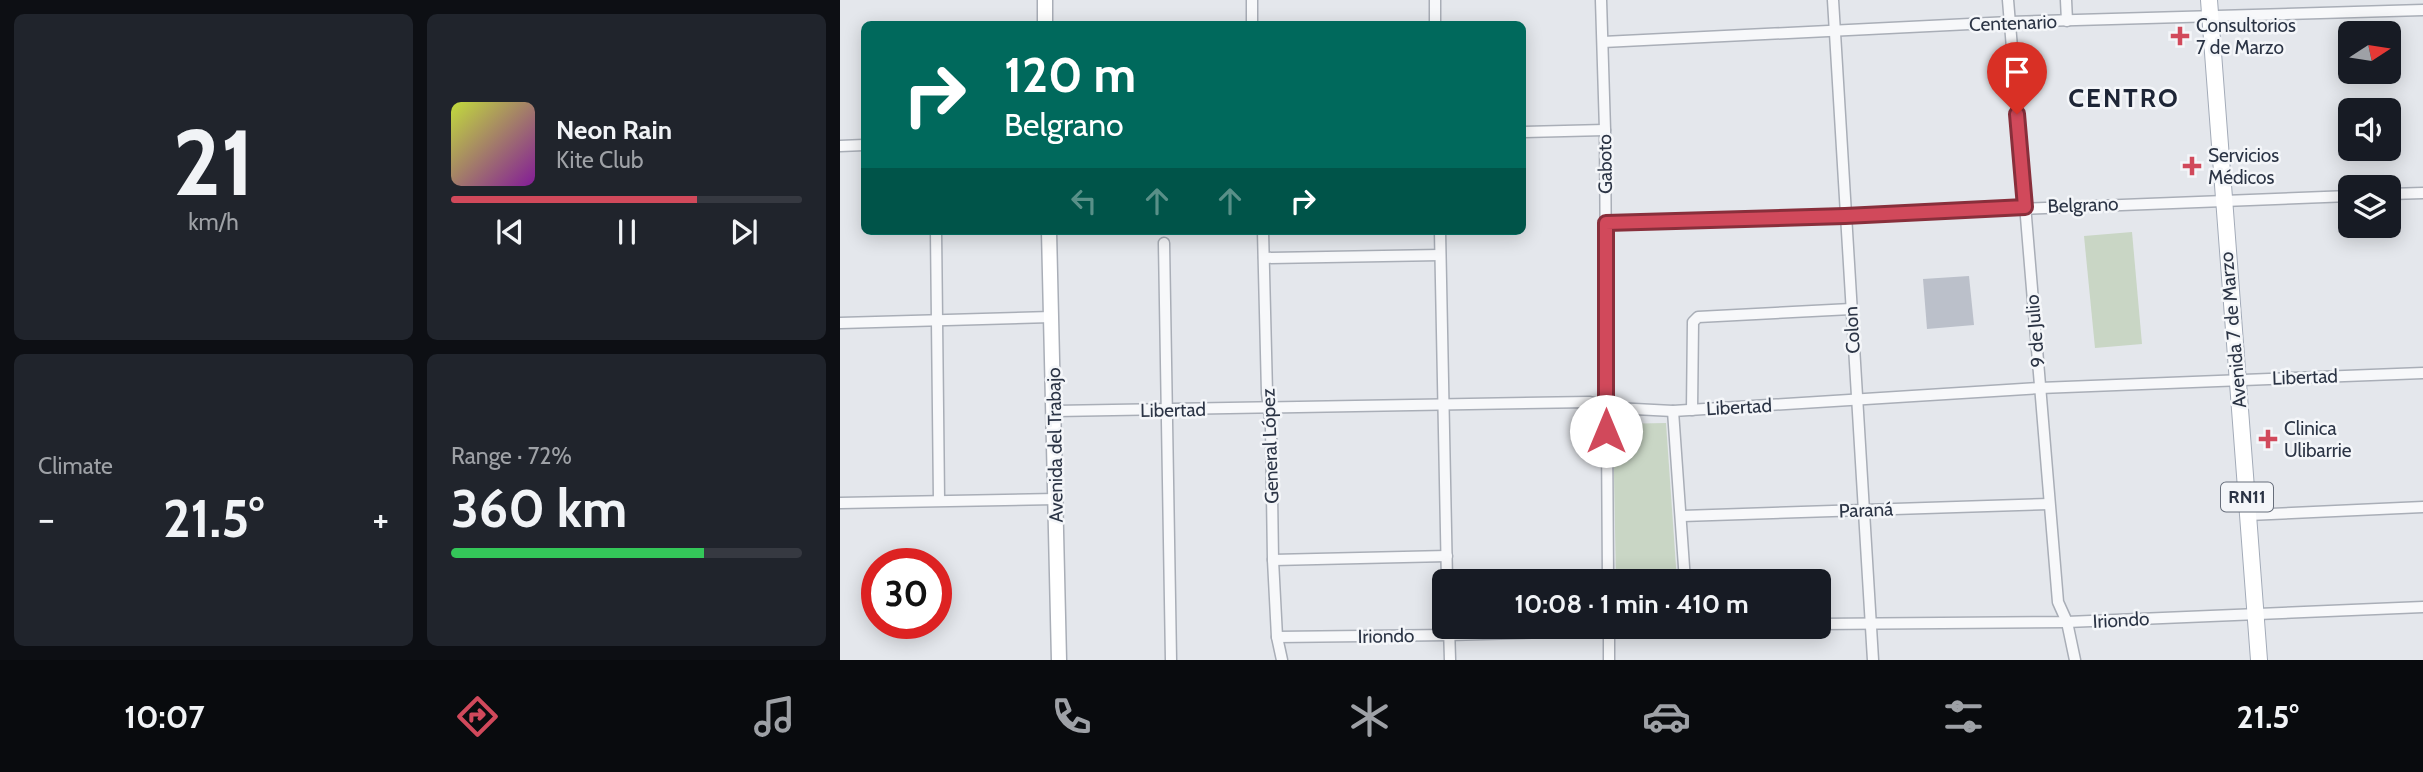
<!DOCTYPE html>
<meta charset="utf-8">
<style>
:root{--surface:#171b24;--page:#20242c;--text:#f1f3f6;--muted:#9ea1a6;--line:#363941;--accent:#d1495b}
body{margin:0;font-family:Cabin,sans-serif;background:var(--page);color:var(--text);height:100vh;display:flex;flex-direction:column;font-size:26px;white-space:nowrap}
*{box-sizing:border-box;margin:0}
p{font-size:23px;color:var(--muted)}
.icon{flex:none;width:38px;height:38px;fill:none;stroke:currentColor;stroke-width:2;stroke-linecap:round;stroke-linejoin:round}
.map{position:relative;flex:1;overflow:hidden}
.side{display:flex;flex-direction:column;gap:14px;padding:14px;background:#0d0f14;width:840px}
.side>*{flex:none}
.guide{position:absolute;left:21px;top:21px;width:665px;height:214px;border-radius:10px;box-shadow:0 4px 18px #0003;background:#00695c;color:#fff;overflow:hidden}
.needle{width:46px;rotate:78deg}
.fabs{position:absolute;left:1498px;top:21px;display:grid;gap:14px}
.fabs a{display:grid;place-items:center;width:63px;height:63px;border-radius:10px;background:var(--surface);box-shadow:0 4px 18px #0003;font-size:35px}
.speed{position:absolute;left:21px;top:548px;display:flex;gap:14px;font-size:35px;font-weight:700;text-align:center}
.speed>*{display:grid;place-content:center;width:91px;height:91px;border-radius:50%;background:var(--surface);box-shadow:0 4px 18px #0003;line-height:1}
.speed .limit{border:10px solid #d22;background:#fff;color:#111}
.pin{position:absolute;display:grid;place-items:center;width:60px;height:60px;color:#fff;margin:-72px -30px;border-radius:50% 50% 50% 0;rotate:-45deg;box-shadow:0 0 7px #0007}
.pin .icon{rotate:45deg}
.me{position:absolute;width:77px;margin:-38px;rotate:0deg;stroke-linejoin:round;filter:drop-shadow(0 0 5px #0008)}
.turn{display:flex;align-items:center;gap:24px;height:147px;padding:0 28px;font-size:32px}
.turn .icon{width:91px;height:91px;stroke-width:2.5}
.turn b{display:block;font-size:49px;line-height:60px}
.lanes{display:flex;align-items:center;height:66px;padding:0 28px;background:#0003;justify-content:center;gap:35px;direction:ltr}
.lanes .off{opacity:.35}
.big{font-size:52px;font-weight:700;line-height:1.1}
.side .card{flex:1;display:flex;flex-direction:column;justify-content:center;gap:10px;min-width:0;padding:0 24px;border-radius:10px;background:var(--page)}
.side .dial{align-items:center;gap:0}
.dial b{font-size:91px;line-height:1}
.song{display:flex;align-items:center;gap:21px}
.cover{width:84px;height:84px;border-radius:10px;background:linear-gradient(135deg,hsl(70 70% 55%),hsl(290 70% 35%))}
.played{height:7px;border-radius:4px;background:linear-gradient(90deg,var(--accent) 70%,var(--line) 70%)}
.keys{display:flex;justify-content:space-around;direction:ltr}
.heat{display:flex;justify-content:space-between;align-items:center;font-size:38px;direction:ltr}
.charge{height:10px;border-radius:5px;background:linear-gradient(90deg,#34c759 72%,var(--line) 0)}
.side .tiles{flex:1;display:grid;gap:14px;grid-template-columns:repeat(2,1fr)}
.trip{position:absolute;left:592px;top:569px;width:399px;height:70px;border-radius:10px;background:var(--surface);box-shadow:0 4px 18px #0003;font-weight:700;line-height:70px;text-align:center}
.menu{display:flex;height:112px;justify-content:space-around;align-items:center;background:#090b0e;color:var(--muted)}
.menu .icon{width:49px;height:49px}
.menu .on{color:var(--accent)}
.menu b{font-size:32px;color:var(--text)}
main{display:flex;flex:1;min-height:0}
.map>svg:first-child{display:block}
.green{fill:#c9d6c5}
.building{fill:#bbc0ca}
.lines{fill:none;stroke-linecap:round;stroke-linejoin:round}
.street-casing{stroke:#a9aeb7;stroke-width:13}
.secondary-casing{stroke:#a9aeb7;stroke-width:17}
.primary-casing{stroke:#a3abb8;stroke-width:18}
.street{stroke:#f7f8fa;stroke-width:10}
.secondary{stroke:#fff;stroke-width:14}
.primary{stroke:#fff;stroke-width:16}
.route-casing{stroke:#882f3b;stroke-width:18}
.route{stroke:#d1495b;stroke-width:12}
.poi-dot{fill:#d1495b;stroke:#f4f6f9;stroke-width:2.5}
.labels{text-anchor:middle;dominant-baseline:central;stroke-width:5;stroke-linejoin:round;paint-order:stroke}
.shield{fill:#f4f6f9;stroke:#676e7b;stroke-width:2}
.shield-label{font-size:18px;font-weight:bold;fill:#2b3445}
.street-label{font-size:19px;fill:#2b3445;stroke:#f4f6f9}
.poi-label{font-size:19px;fill:#2b3445;stroke:#f4f6f9;text-anchor:start}
.district-label{font-size:26px;font-weight:bold;letter-spacing:2px;fill:#1d2536;stroke:#f4f6f9}
</style>
<main>
<section class="side">
<div class="tiles">
<div class="card dial"><b>21</b><p>km/h</p></div>
<div class="card">
<div class="song"><i class="cover"></i><div><b>Neon Rain</b><p>Kite Club</p></div></div>
<div class="played"></div>
<div class="keys"><svg class="icon" aria-label="previous" viewBox="0 0 24 24"><path d="M18 5L8 12l10 7zM5 5v14"/></svg><svg class="icon" aria-label="pause" viewBox="0 0 24 24"><path d="M8 5v14M16 5v14"/></svg><svg class="icon" aria-label="next" viewBox="0 0 24 24"><path d="M6 5l10 7-10 7zM19 5v14"/></svg></div>
</div>
<div class="card"><p>Climate</p>
<div class="heat"><a>−</a><b class="big">21.5°</b><a>+</a></div>
</div>
<div class="card"><p>Range · 72%</p><b class="big">360 km</b><div class="charge"></div></div>
</div>
</section>
<div class="map">
<svg width="1583" height="660" viewBox="0 0 1583 660">
<rect width="100%" height="100%" fill="#e4e7ec"/>
<g class="green">
<path d="M 1292,232 L 1302,344 L 1255,348 L 1244,236 Z"/>
<path d="M 826,423 L 837,581 L 776,581 L 773,424 Z"/>
</g>
<path class="building" d="M 1129,276 L 1134,325 L 1087,329 L 1083,279 Z"/>
<g class="lines">
<g class="street-casing">
<g id="street">
<path d="M 412,0 L 412,24"/>
<path d="M 595,0 L 595,24"/>
<path d="M 761,0 L 765,130 L 768,581"/>
<path d="M 993,0 L 1033,660"/>
<path d="M 1168,0 L 1218,602 L 1227,622 L 1235,660"/>
<path d="M 1226,0 L 1227,21"/>
<path d="M 763,42 L 1170,22 L 1583,10"/>
<path d="M 682,132 L 765,130"/>
<path d="M 0,146 L 24,145"/>
<path d="M 1549,194 L 1583,193"/>
<path d="M 766,223 L 1005,216 L 1510,196"/>
<path d="M 96,231 L 99,499"/>
<path d="M 423,231 L 427,393 L 431,427 L 433,560 L 437,637 L 442,660"/>
<path d="M 600,231 L 607,581"/>
<path d="M 324,243 L 331,660"/>
<path d="M 424,258 L 600,255"/>
<path d="M 0,323 L 211,317"/>
<path d="M 852,410 L 853,322 L 858,317 L 1011,309"/>
<path d="M 215,411 L 750,402 L 775,408 L 833,411 L 1200,388 L 1583,373"/>
<path d="M 833,411 L 845,581"/>
<path d="M 0,503 L 216,499"/>
<path d="M 1408,515 L 1583,507"/>
<path d="M 842,516 L 1209,504"/>
<path d="M 433,560 L 607,556"/>
<path d="M 978,624 L 1227,622 L 1583,607"/>
<path d="M 609,626 L 610,660"/>
<path d="M 769,626 L 769,660"/>
<path d="M 437,637 L 609,635 L 907,626"/>
</g>
</g>
<g class="secondary-casing">
<g id="secondary">
<path d="M 205,0 L 205,24"/>
<path d="M 209,231 L 219,660"/>
</g>
</g>
<g class="primary-casing">
<path id="primary" d="M 1369,0 L 1419,660"/>
</g>
<use href="#street" class="street"/>
<use href="#secondary" class="secondary"/>
<use href="#primary" class="primary"/>
</g>
<g class="lines">
<g class="route-casing">
<path id="route" d="M 766,431 L 766,223 L 1005,216 L 1185,207 L 1177,114"/>
</g>
<use href="#route" class="route"/>
</g>
<g class="poi-dot">
<path d="M1336.5 25.5h7v7h7v7h-7v7h-7v-7h-7v-7h7z"/>
<path d="M1348.5 155.5h7v7h7v7h-7v7h-7v-7h-7v-7h7z"/>
<path d="M1424.5 428.5h7v7h7v7h-7v7h-7v-7h-7v-7h7z"/>
</g>
<g class="labels">
<rect class="shield" x="1381" y="482.5" width="52" height="29" rx="5"/>
<g class="shield-label">
<text x="1407" y="497">RN11</text>
</g>
<g class="street-label">
<text transform="translate(1173 23) rotate(-2)">Centenario</text>
<text transform="translate(765 164) rotate(-91)">Gaboto</text>
<text transform="translate(1243 205) rotate(-2)">Belgrano</text>
<text transform="translate(1012 330) rotate(-93)">Colon</text>
<text transform="translate(1393 330) rotate(-95)">Avenida 7 de Marzo</text>
<text transform="translate(1195 331) rotate(-95)">9 de Julio</text>
<text transform="translate(1465 377) rotate(-2)">Libertad</text>
<text transform="translate(899 407) rotate(-3)">Libertad</text>
<text transform="translate(333 410) rotate(-1)">Libertad</text>
<text transform="translate(215 445) rotate(-91)">Avenida del Trabajo</text>
<text transform="translate(430 446) rotate(-92)">General López</text>
<text transform="translate(1026 510) rotate(-2)">Paraná</text>
<text transform="translate(1281 620) rotate(-3)">Iriondo</text>
<text transform="translate(546 636) rotate(-1)">Iriondo</text>
</g>
<g class="poi-label">
<text x="1356" y="25">Consultorios<tspan x="1356" dy="22">7 de Marzo</tspan></text>
<text x="1368" y="155">Servicios<tspan x="1368" dy="22">Médicos</tspan></text>
<text x="1444" y="428">Clinica<tspan x="1444" dy="22">Ulibarrie</tspan></text>
</g>
<g class="district-label">
<text x="1284" y="98">CENTRO</text>
</g>
</g>
</svg>
<div class="fabs">
<a><svg class="needle" viewBox="-14 -14 28 28"><path d="M0-13l5 13h-10z" fill="#e53935"/><path d="M0 13l5-13h-10z" fill="#9ea1a6"/></svg></a>
<a><svg class="icon" aria-label="sound" viewBox="0 0 24 24"><path d="M4 9h4l5-4v14l-5-4H4zM17 9q2 3 0 6"/></svg></a>
<a><svg class="icon" aria-label="layers" viewBox="0 0 24 24"><path d="M12 4l9 5-9 5-9-5zM3 14l9 5 9-5"/></svg></a>
</div>
<div class="speed"><div class="limit">30</div></div>
<div class="pin" style="left:1177px;top:114px;background:#d93025"><svg class="icon" aria-label="arrive" viewBox="0 0 24 24"><path d="M6 21V4h12l-3 4 3 4H6"/></svg></div>
<svg class="me" style="left:766px;top:431px" viewBox="-20 -20 40 40"><circle r="19" fill="#fff"/><path d="M0-13L10 11 0 6-10 11z" fill="#d1495b"/></svg>
<div class="trip">10:08 · 1 min · 410 m</div>
<div class="guide">
<div class="turn"><svg class="icon" aria-label="right" viewBox="0 0 24 24"><path d="M7 20v-9h11M14 6l5 5-5 5"/></svg><div><b>120 m</b>Belgrano</div></div>
<div class="lanes"><svg class="icon off" aria-label="left" viewBox="0 0 24 24"><path d="M17 20v-9H6M10 6l-5 5 5 5"/></svg><svg class="icon off" aria-label="ahead" viewBox="0 0 24 24"><path d="M12 20V5M6 11l6-6 6 6"/></svg><svg class="icon off" aria-label="ahead" viewBox="0 0 24 24"><path d="M12 20V5M6 11l6-6 6 6"/></svg><svg class="icon" aria-label="right" viewBox="0 0 24 24"><path d="M7 20v-9h11M14 6l5 5-5 5"/></svg></div>
</div>
</div>
</main>
<nav class="menu">
<b>10:07</b>
<svg class="icon on" aria-label="directions" viewBox="0 0 24 24"><path d="M12 3l9 9-9 9-9-9zM9 14v-3h6M13 9l2 2-2 2"/></svg>
<svg class="icon" aria-label="music" viewBox="0 0 24 24"><path d="M9 18V5l10-2v13"/><circle cx="6" cy="18" r="3"/><circle cx="16" cy="16" r="3"/></svg>
<svg class="icon" aria-label="phone" viewBox="0 0 24 24"><path d="M5 4h4l2 5-3 2q2 4 5 5l2-3 5 2v4C11 20 4 13 5 4z"/></svg>
<svg class="icon" aria-label="climate" viewBox="0 0 24 24"><path d="M12 3v18M4 7l16 10M4 17L20 7"/></svg>
<svg class="icon" aria-label="car" viewBox="0 0 24 24"><path d="M5 17H2v-5l4-1 3-4h7l3 4 3 1v5h-3M9 17h6M6 11h13"/><circle cx="7" cy="17" r="2"/><circle cx="17" cy="17" r="2"/></svg>
<svg class="icon" aria-label="filters" viewBox="0 0 24 24"><path d="M4 7h16M4 17h16"/><circle cx="9" cy="7" r="2"/><circle cx="15" cy="17" r="2"/></svg>
<b>21.5°</b>
</nav>
